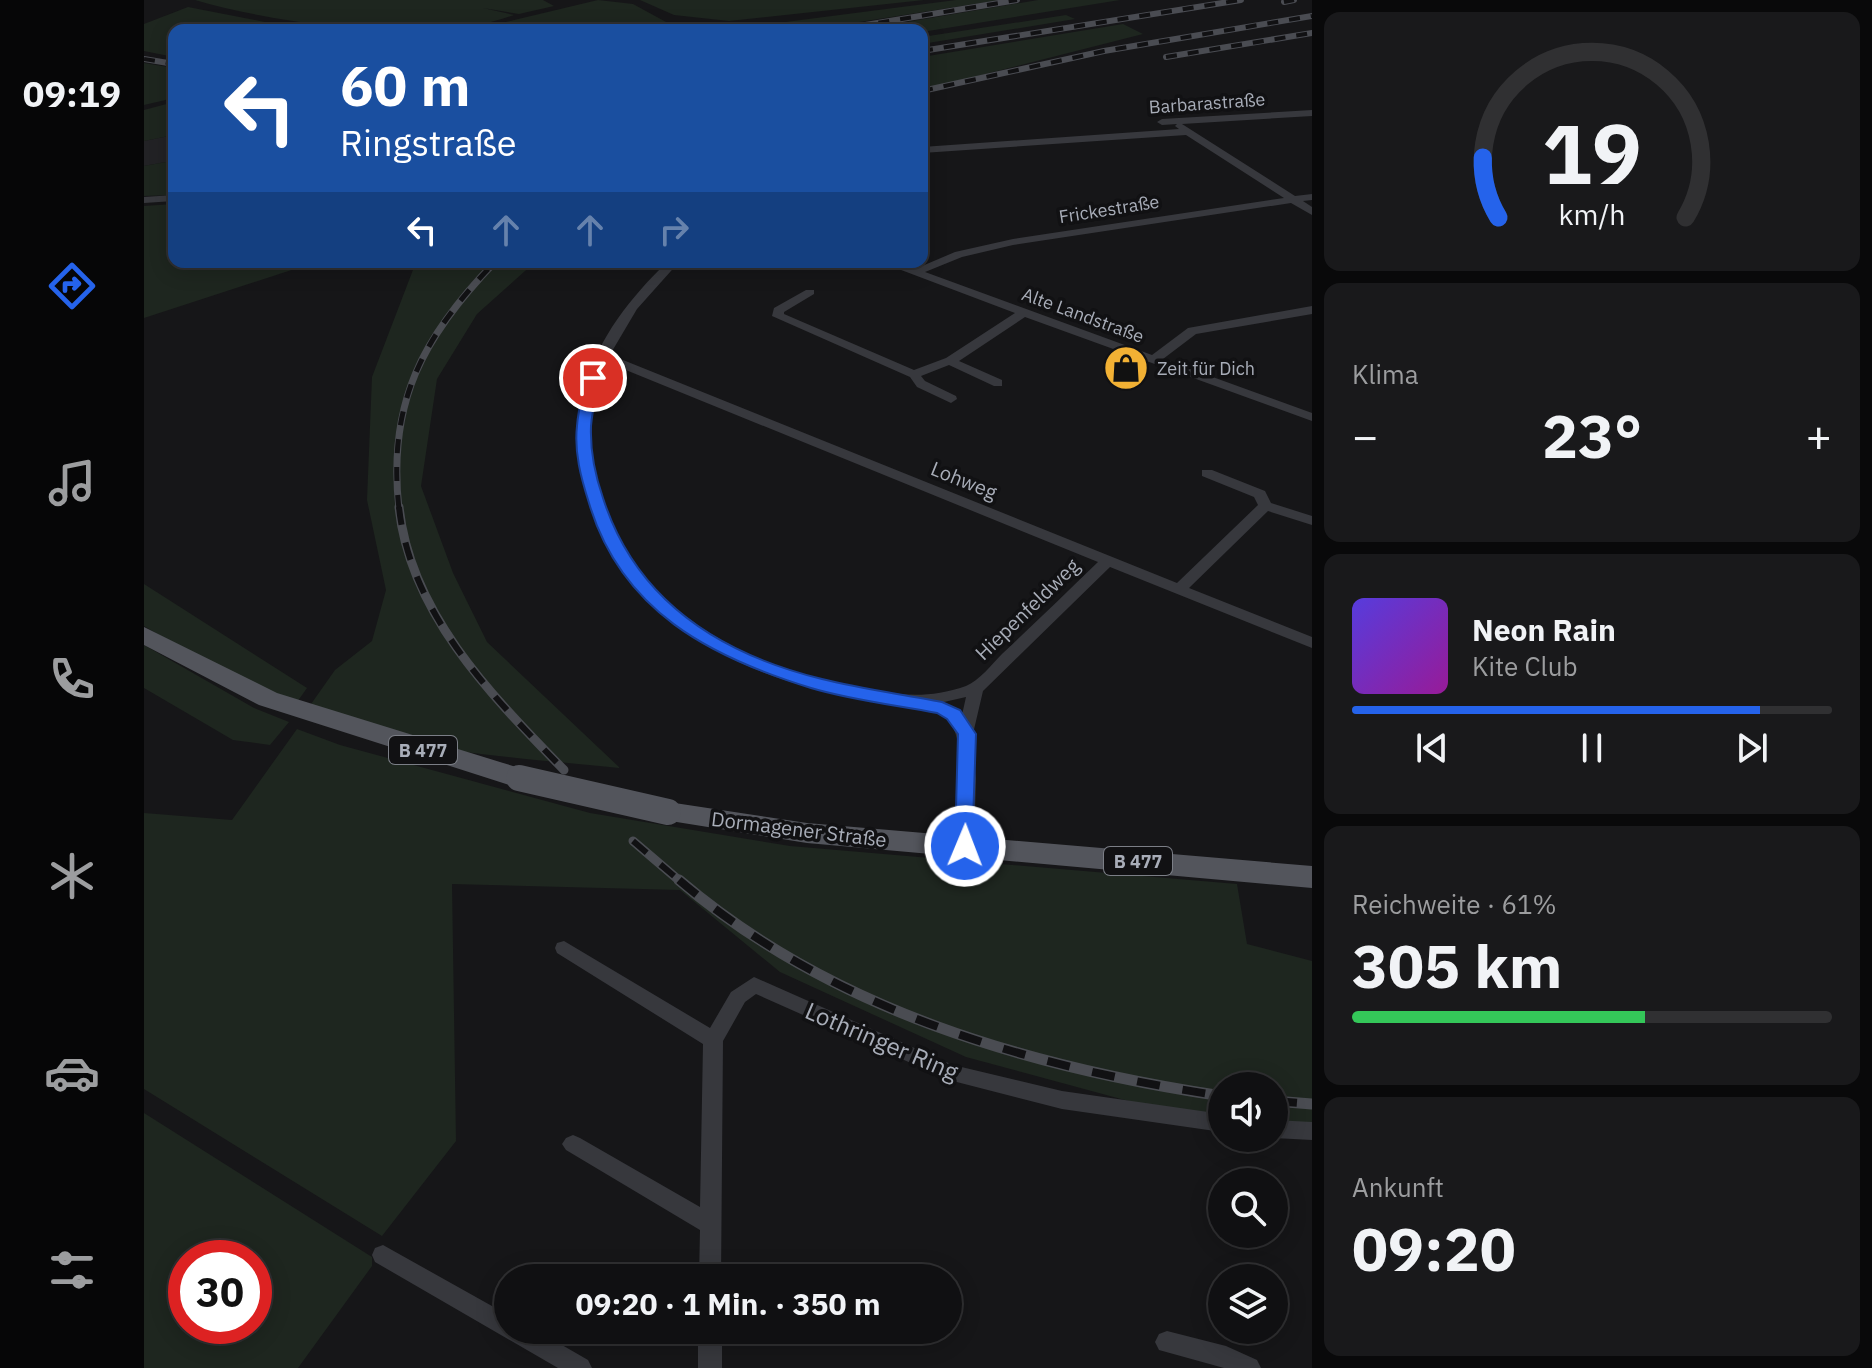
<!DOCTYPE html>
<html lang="de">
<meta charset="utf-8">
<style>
:root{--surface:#101012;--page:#19191b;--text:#f1f3f6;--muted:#9c9d9f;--line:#303032;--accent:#2563eb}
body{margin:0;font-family:"IBM Plex Sans",sans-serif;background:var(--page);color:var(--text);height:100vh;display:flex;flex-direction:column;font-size:30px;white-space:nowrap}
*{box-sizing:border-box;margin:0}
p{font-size:26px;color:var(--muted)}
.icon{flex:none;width:44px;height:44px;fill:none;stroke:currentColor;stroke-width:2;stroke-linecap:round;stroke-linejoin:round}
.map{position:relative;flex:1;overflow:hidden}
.drawer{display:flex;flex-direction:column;gap:12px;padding:12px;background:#09090a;width:560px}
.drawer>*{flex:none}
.top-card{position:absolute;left:24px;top:24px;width:760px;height:244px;border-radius:16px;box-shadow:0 4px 20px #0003,0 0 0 2px var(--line);background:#1a4fa0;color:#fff;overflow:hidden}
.tools{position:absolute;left:1064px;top:1072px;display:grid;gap:16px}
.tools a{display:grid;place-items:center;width:80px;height:80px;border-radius:50%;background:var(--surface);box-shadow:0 4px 20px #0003,0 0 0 2px var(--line);font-size:40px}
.speed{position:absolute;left:24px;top:1240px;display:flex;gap:16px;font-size:40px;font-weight:700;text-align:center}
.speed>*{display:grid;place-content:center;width:104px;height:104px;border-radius:50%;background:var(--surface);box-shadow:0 4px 20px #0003,0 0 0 2px var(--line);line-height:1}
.speed .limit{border:12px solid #d22;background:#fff;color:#111}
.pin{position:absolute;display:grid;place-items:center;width:68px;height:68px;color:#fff;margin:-34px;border:4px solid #fff;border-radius:50%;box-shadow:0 2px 8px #0007}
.me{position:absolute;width:88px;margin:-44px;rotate:1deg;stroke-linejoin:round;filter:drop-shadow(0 0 6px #0008)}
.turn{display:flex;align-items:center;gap:28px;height:168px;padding:0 40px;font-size:36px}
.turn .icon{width:104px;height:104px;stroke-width:2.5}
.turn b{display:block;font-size:56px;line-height:68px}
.lanes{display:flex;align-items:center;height:76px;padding:0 40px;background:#0003;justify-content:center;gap:40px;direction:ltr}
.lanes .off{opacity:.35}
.big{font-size:60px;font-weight:800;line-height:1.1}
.drawer .card{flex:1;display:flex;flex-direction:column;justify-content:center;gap:12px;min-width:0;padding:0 28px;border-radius:16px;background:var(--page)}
.drawer .dial{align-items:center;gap:0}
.dial svg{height:208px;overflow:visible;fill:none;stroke:var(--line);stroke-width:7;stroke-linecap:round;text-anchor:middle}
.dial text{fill:var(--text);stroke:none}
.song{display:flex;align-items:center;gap:24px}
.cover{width:96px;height:96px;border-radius:12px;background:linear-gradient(135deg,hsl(250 70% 55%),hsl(300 70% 35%))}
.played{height:8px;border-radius:4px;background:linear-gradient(90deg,var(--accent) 85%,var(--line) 85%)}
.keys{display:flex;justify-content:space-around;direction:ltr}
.heat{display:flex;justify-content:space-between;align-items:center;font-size:44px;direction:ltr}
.charge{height:12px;border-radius:6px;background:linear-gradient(90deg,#34c759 61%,var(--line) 0)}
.trip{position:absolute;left:350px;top:1264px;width:468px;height:80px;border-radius:40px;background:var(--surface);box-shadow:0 4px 20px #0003,0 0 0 2px var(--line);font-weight:800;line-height:80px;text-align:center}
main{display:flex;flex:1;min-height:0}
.menu{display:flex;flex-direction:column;width:144px;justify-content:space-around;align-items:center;background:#060607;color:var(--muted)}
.menu .icon{width:56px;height:56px}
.menu .selected{color:var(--accent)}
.menu b{font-size:36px;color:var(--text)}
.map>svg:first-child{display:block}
.built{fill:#222225}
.green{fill:#1e261f;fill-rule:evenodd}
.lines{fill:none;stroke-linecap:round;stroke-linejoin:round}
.minor{fill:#37383d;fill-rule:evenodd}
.primary{fill:#53555c;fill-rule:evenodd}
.rail-far3-casing{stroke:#4a4c52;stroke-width:6}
.rail-far2-casing{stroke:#4a4c52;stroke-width:7}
.rail-far1-casing{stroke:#4a4c52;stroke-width:9}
.rail-casing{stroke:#4a4c52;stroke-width:11}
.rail-far3{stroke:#111113;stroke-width:4;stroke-dasharray:11;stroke-linecap:butt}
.rail-far2{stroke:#111113;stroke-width:5;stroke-dasharray:14;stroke-linecap:butt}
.rail-far1{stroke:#111113;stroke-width:6;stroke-dasharray:18;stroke-linecap:butt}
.rail{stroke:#111113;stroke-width:8;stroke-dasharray:23;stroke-linecap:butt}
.primary-bridge{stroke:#53555c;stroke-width:26}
.route{fill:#2563eb;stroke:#184099;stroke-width:2}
.labels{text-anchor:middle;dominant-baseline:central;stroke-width:7;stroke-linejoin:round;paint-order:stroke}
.far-street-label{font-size:18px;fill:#a8adb8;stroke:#111113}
.far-poi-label{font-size:18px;fill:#a8adb8;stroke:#111113;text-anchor:start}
.shield{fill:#111113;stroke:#7b7e86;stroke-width:2}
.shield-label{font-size:18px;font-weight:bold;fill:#a8adb8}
.street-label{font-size:20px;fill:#a8adb8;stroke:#111113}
.near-street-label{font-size:24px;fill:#a8adb8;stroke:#111113}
</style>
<main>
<nav class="menu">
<b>09:19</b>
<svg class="icon selected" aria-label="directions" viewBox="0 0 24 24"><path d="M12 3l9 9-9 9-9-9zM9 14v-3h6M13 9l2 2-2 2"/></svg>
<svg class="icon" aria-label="music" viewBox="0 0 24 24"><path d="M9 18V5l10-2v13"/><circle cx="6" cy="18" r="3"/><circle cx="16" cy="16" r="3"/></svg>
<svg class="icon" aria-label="phone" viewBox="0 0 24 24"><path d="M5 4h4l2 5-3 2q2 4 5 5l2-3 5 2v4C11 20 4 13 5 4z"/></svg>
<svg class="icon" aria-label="climate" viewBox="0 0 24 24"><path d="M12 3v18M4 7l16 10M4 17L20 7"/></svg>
<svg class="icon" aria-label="car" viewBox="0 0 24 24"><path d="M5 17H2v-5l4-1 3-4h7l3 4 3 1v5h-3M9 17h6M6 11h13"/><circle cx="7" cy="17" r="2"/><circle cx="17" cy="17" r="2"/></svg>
<svg class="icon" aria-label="filters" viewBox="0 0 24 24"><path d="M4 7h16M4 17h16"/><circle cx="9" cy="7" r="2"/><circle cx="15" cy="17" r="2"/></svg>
</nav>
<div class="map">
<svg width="1168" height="1368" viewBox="0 0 1168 1368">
<rect width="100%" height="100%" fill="#161618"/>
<path class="built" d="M 30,135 L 30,176 L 22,162 L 0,166 L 0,141 Z"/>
<g class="green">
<path d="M 51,0 L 399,0 L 410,6 L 375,14 L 339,8 L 370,15 C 351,21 329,28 310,30 C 235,36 123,21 51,0 Z"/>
<path d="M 454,0 L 489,4 L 522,22 C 507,36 357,30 328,30 Z"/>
<path d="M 496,0 L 780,0 L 585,21 L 530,15 Z"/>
<path d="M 812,0 L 856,0 L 664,30 L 579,30 Z"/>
<path d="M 894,0 L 976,0 L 778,32 L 715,30 Z"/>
<path d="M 44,7 L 121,22 L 188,30 L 30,30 L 30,57 L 0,51 L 0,24 Z"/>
<path d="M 922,15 L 931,19 L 778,44 L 778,37 Z"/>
<path d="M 979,24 L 999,34 L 778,90 L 778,57 Z"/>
<path d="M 0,63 L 30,68 L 30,98 L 0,105 Z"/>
<path d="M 30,102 L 30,135 L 0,141 L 0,110 Z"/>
<path d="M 22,162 L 30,176 L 30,195 L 0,196 L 0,166 Z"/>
<path d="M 30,204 L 30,262 L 172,262 L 0,318 L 0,206 Z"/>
<path d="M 272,262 L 391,262 L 333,314 L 293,379 L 277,486 L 309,573 L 343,642 L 476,768 C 376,758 254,751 160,714 L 191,670 L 228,641 L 242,590 L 223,500 L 228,377 Z"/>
<path d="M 0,584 L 163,688 L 146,712 L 0,626 Z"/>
<path d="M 0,645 L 110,708 L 145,722 L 126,745 L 89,740 L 0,688 Z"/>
<path d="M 153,729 L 196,745 L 446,813 L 646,846 L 1093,884 L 1103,944 L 1168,961 L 1168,1124 L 1130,1122 L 1130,1086 L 1078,1086 L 1078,1117 L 1025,1112 L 822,1057 L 636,972 L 536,890 L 308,884 L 312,1141 L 238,1236 L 0,1089 L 0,813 L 88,820 Z"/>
<path d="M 0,1113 L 228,1257 L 228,1266 L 154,1368 L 0,1368 ZM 42,1258 L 110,1258 L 110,1326 L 42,1326 Z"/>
</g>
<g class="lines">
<g class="minor">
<path d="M 1168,110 L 1168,116 L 1038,124 L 1151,196 L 1168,194 L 1168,200 L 1159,201 L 1168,207 L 1168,215 L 1147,203 L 869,245 L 818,257 L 781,272 L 1008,355 L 1044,328 L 1168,306 L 1168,314 L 1052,334 L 1019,359 L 1168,413 L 1168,421 L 881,317 L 815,361 L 858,380 L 858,386 L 850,386 L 805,365 L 777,376 L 781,381 L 812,396 L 813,399 L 807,403 L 773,387 L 766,377 L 628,316 L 630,308 L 662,290 L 670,290 L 670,294 L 640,312 L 640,314 L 770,370 L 802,358 L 871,313 L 736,262 L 753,262 L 771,269 L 811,252 L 869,239 L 1140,198 L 1042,135 L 778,153 L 778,147 L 1035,129 L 1031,126 L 1033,124 L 1018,125 L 1013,122 L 1018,119 Z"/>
<path d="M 30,195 L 30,201 L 0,203 L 0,197 Z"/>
<path d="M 523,262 L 535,262 L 493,309 L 464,358 L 479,360 L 1033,583 L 1114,505 L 1110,497 L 1058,476 L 1058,470 L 1068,470 L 1121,491 L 1127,503 L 1168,516 L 1168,525 L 1124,511 L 1045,588 L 1168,637 L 1168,648 L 966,567 L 839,691 L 828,738 L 832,778 L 830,846 L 827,851 L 815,851 L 812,846 C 813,815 825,746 805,721 C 800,714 792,711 784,708 C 768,705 752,705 736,702 C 685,694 631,681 585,657 C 559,644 532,628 510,607 C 453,553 419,464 441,387 C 454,338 487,297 523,262 ZM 461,365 L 472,366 L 954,562 C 922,593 890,624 858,654 C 848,664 835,681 822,686 C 777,702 742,693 697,684 C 592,662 494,606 459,501 C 443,454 444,411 461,365 ZM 822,697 L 818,715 L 800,702 Z"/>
<path d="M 420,941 L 566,1028 L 587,992 L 610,977 L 809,1065 L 918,1091 L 1078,1114 L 1078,1132 L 918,1109 L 805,1080 L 612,994 L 601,1002 L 579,1041 L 577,1278 L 555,1278 L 556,1230 L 422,1150 L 418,1144 L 422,1138 L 429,1135 L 436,1138 L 556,1207 L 559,1044 L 413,953 L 411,948 L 413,943 Z"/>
<path d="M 1130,1120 L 1168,1122 L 1168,1140 L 1130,1138 Z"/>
<path d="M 239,1245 L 364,1315 L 364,1330 L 392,1330 L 444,1360 L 448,1368 L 414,1368 L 231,1262 L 228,1255 L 231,1248 Z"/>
<rect x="554" y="1330" width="24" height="38"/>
<path d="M 1023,1331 L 1082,1346 L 1113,1360 L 1117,1368 L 1080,1368 L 1015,1350 L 1011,1342 L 1015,1334 Z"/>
</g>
<g class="primary">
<path d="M 0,627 L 133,693 L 385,771 L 389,778 L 385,785 L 375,788 L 115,705 L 0,645 Z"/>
<path d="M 524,802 L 663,823 L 1168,866 L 1168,888 L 663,843 L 514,819 L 510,812 L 514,805 Z"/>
</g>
<g class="rail-far3-casing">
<g id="rail-far3">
<path d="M 1140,2 L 1150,0"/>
<path d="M 691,30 L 873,0"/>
<path d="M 778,51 L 1097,0"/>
<path d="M 1022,57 L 1168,33"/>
<path d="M 0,59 L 30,64"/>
<path d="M 778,91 L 960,51 L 1168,16"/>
</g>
</g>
<g class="rail-far2-casing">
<path id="rail-far2" d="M 255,509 C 243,403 279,336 351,262"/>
</g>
<g class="rail-far1-casing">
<g id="rail-far1">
<path d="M 255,507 C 266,614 349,697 420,770"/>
<path d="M 489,841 L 537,882"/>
</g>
</g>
<g class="rail-casing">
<g id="rail">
<path d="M 535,880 C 687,1010 885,1067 1078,1096"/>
<path d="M 1130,1101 L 1168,1104"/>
</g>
</g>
<use href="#rail-far3" class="rail-far3"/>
<use href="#rail-far2" class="rail-far2"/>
<use href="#rail-far1" class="rail-far1"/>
<use href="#rail" class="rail"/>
<path class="primary-bridge" d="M 375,778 L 524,812"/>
</g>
<path class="route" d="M 449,374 L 456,378 C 453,394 448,410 447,426 C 446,451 451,475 459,498 C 492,601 576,654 678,679 C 717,689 758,694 798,702 L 816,710 L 832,734 L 828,851 L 821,853 L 811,846 L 814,734 L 803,719 L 793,713 C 751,705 707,700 667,688 C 566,657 477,611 445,503 C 437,478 430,452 433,426 C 434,410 439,393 442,378 Z"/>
<defs>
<g id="shop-disc" transform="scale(2.3)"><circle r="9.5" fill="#f2b134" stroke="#111113"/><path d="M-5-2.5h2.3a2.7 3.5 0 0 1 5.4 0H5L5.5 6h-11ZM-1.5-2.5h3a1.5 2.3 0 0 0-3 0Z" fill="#111"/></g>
</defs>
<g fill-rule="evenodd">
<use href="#shop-disc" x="982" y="368"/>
</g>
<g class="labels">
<g class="far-street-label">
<text transform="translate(1063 103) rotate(-4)">Barbarastraße</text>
<text transform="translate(965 209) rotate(-9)">Frickestraße</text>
<text transform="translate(939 315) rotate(20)">Alte Landstraße</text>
</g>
<g class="far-poi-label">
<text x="1013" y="368">Zeit für Dich</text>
</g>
<g class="shield">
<rect x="245" y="736" width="68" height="28" rx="6"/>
<rect x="960" y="847" width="68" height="28" rx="6"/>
</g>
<g class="shield-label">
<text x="279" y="750">B 477</text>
<text x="994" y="861">B 477</text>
</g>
<g class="street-label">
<text transform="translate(820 480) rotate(22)">Lohweg</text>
<text transform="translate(883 609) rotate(-44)">Hiepenfeldweg</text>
<text transform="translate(655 829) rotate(7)">Dormagener Straße</text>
</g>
<g class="near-street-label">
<text transform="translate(738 1041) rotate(23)">Lothringer Ring</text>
</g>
</g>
</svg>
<div class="tools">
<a><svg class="icon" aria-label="sound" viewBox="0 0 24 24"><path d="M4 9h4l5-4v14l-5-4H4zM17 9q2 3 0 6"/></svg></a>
<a><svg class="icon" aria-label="search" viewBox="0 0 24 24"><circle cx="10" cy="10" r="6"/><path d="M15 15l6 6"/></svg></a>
<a><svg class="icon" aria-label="layers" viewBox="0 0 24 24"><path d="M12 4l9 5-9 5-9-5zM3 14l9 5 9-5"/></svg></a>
</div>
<div class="speed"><div class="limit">30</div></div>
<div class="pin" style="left:449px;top:378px;background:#d93025"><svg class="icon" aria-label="arrive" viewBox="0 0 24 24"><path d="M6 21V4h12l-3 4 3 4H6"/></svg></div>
<svg class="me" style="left:821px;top:846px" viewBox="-20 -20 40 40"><circle r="17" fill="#2563eb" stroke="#fff" stroke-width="3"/><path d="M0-11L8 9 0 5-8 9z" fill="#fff"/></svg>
<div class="trip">09:20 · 1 Min. · 350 m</div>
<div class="top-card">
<div class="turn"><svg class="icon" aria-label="left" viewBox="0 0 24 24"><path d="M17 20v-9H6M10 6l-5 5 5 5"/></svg><div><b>60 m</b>Ringstraße</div></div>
<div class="lanes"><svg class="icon" aria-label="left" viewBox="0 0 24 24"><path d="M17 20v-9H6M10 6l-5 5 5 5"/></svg><svg class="icon off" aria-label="ahead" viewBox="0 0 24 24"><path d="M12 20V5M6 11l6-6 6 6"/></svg><svg class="icon off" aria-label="ahead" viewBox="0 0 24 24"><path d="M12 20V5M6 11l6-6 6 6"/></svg><svg class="icon off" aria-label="right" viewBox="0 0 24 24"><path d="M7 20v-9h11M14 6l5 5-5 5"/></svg></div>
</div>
</div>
<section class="drawer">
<div class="card dial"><svg viewBox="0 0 100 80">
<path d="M14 69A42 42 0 1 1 86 69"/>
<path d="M14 69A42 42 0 0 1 8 46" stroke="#2563eb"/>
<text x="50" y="56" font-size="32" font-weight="700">19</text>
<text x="50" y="72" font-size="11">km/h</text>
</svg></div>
<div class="card"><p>Klima</p>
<div class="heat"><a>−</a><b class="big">23°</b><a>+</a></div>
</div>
<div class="card">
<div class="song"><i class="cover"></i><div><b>Neon Rain</b><p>Kite Club</p></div></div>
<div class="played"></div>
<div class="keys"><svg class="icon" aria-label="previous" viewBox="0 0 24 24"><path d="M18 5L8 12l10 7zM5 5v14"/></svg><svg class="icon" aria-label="pause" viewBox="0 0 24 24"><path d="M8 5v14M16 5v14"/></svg><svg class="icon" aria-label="next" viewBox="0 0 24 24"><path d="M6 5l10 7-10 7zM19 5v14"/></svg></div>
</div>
<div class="card"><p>Reichweite · 61%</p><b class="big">305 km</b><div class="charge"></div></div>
<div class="card"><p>Ankunft</p><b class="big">09:20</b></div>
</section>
</main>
